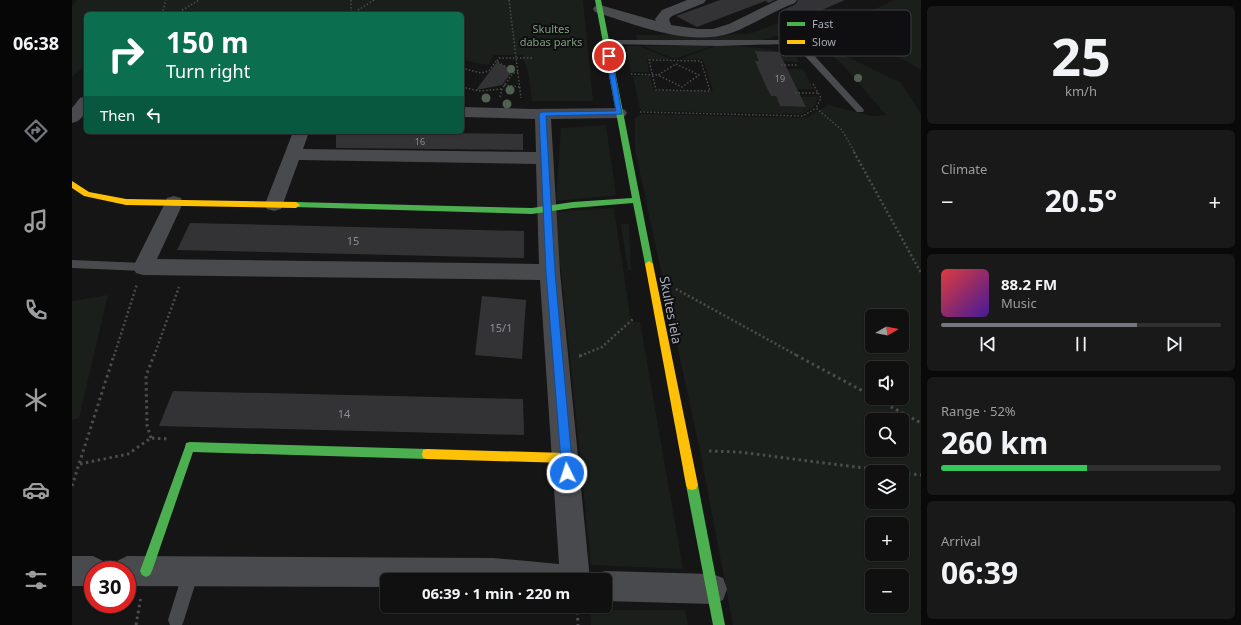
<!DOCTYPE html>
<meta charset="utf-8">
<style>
:root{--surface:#101010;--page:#191919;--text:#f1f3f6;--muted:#9c9d9f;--line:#303030;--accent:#74767d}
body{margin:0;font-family:"Noto Sans",sans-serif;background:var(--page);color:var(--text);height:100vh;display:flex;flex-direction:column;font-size:15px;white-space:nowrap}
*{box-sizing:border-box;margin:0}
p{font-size:13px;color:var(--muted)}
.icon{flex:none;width:22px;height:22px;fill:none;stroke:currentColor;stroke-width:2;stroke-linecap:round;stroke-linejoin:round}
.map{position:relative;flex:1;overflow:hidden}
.sheet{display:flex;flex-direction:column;gap:6px;padding:6px;background:#090909;width:320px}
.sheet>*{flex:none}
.guide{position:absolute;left:12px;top:12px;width:380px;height:122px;border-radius:6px;box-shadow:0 1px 3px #0004,0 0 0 1px var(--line);background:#0b6e4f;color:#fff;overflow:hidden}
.needle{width:26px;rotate:81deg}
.fabs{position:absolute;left:793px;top:309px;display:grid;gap:8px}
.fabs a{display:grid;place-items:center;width:44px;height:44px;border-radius:6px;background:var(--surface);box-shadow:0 1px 3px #0004,0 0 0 1px var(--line);font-size:20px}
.speed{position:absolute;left:12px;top:561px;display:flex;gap:8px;font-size:20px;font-weight:700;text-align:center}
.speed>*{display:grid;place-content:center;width:52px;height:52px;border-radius:50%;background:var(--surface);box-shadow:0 1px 3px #0004,0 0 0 1px var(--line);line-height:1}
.speed .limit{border:6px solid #d22;background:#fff;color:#111}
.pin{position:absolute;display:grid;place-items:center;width:34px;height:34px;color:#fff;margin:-17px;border:2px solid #fff;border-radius:50%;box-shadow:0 1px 4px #0007}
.me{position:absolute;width:44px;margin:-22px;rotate:356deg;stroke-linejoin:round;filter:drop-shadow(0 0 3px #0008)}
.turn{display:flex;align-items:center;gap:14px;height:84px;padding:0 16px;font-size:18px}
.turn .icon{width:52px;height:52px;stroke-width:2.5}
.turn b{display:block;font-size:28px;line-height:34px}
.then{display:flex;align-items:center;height:38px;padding:0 16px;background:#0003;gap:8px;font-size:15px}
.big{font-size:30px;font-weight:700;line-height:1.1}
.sheet .widget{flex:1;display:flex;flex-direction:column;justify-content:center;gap:6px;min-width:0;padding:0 14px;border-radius:6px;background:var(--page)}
.sheet .dial{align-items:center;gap:0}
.dial b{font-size:52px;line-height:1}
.song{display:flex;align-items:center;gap:12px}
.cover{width:48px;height:48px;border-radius:6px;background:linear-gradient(135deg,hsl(0 70% 55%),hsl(260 70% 35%))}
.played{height:4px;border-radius:2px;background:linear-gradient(90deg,var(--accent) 70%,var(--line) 70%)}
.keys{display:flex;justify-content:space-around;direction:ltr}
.heat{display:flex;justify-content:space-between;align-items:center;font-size:22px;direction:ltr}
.charge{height:6px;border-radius:3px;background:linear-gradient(90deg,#34c759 52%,var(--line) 0)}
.trip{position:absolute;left:308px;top:573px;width:232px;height:40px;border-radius:6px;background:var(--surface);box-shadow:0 1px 3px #0004,0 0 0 1px var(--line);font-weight:700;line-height:40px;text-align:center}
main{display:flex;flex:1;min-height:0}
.menu{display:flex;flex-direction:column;width:72px;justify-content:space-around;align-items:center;background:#060606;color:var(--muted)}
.menu .icon{width:28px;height:28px}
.menu .current{color:var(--accent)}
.menu b{font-size:18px;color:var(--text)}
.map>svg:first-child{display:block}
.green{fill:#1a1f1b;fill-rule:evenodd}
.building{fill:#333335}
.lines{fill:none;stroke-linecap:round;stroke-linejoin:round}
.path-far2{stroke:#4b4c4f;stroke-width:1.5;stroke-dasharray:1.5 2;stroke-linecap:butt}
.path-far1{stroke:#4b4c4f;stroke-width:2.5;stroke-dasharray:2 2.5;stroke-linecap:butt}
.path{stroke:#4b4c4f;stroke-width:3;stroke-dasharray:2.5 3.5;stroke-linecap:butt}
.lane{fill:#494a4e;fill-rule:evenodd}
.street{fill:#494a4e;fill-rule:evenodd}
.fast{fill:#4caf50;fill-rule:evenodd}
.slow{fill:#ffc107;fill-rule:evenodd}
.tree{fill:#506051}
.route{fill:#1a73e8;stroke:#114b97}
.labels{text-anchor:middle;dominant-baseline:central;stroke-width:4;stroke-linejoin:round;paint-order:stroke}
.far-number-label{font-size:9px;fill:#8a8d95}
.far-park-label{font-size:11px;fill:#809e82;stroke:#0f0f11}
.number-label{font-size:11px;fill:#8a8d95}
.street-label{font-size:13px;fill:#a7abb5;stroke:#0f0f11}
.key{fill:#0f0f11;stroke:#3d3e42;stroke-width:1}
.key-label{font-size:11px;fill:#a7abb5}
</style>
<main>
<nav class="menu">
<b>06:38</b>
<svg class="icon current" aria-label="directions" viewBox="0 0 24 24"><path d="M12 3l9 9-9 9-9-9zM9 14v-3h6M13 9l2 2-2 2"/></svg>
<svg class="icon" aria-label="music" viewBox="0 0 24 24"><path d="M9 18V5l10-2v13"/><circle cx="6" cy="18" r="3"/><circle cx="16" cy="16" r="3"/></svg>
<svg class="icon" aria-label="phone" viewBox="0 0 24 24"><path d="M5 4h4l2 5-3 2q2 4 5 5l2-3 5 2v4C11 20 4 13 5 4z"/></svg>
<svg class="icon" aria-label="climate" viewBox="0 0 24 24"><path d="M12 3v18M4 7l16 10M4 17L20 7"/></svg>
<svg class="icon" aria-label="car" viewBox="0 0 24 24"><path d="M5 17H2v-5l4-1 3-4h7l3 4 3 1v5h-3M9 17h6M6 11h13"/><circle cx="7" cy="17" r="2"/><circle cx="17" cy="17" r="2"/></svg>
<svg class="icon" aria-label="filters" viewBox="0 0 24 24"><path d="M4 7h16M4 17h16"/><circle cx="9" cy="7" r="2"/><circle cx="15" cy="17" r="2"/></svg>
</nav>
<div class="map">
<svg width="849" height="625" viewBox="0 0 849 625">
<rect width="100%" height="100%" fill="#151515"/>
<g class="green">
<path d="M 5,0 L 511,0 L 521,101 L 460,101 L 456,72 L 450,55 L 422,55 L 416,65 L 390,60 L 390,14 L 14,14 L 14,65 L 0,77 L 0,6 Z"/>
<path d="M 822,0 L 849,0 L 849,70 L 812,48 L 799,24 L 801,10 Z"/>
<path d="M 706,23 L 829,83 L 849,114 L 849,625 L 661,625 L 628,451 L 563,150 L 563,118 L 569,114 L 581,114 L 734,118 L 756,105 L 800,116 L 814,115 L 772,66 L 759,55 L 714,33 L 692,40 L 565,40 L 564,35 L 677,34 ZM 800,316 L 830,316 L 830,346 L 800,346 ZM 800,368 L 830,368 L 830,398 L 800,398 ZM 800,420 L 830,420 L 830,450 L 800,450 ZM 800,472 L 830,472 L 830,502 L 800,502 ZM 800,524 L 830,524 L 830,554 L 800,554 ZM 800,576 L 830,576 L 830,606 L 800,606 Z"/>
<path d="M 556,46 L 568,46 L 598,59 L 575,59 L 577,72 L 559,72 L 554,47 Z"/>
<path d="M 571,46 L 639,46 L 603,59 Z"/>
<path d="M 643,46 C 670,46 698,47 724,56 L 727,62 L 711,61 L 707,52 L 684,51 L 687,61 L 684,61 L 699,96 L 704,96 L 708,106 L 734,107 L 729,97 L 746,97 L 742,107 L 730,114 L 570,111 L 568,109 L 561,76 L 578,76 L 582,91 L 641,91 L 631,60 L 608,59 Z"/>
<path d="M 715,69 L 731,69 L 741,89 L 725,89 Z"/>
<path d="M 534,125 L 544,195 L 484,201 L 489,128 Z"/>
<path d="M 542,208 L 559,322 L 568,322 L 611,569 L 519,565 L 490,279 L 481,212 Z"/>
<path d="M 549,224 L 557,224 L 559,270 L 556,270 Z"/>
<path d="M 36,295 L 7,418 L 0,420 L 0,301 Z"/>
<path d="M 518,610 L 613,610 L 616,625 L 519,625 Z"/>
</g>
<g class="building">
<path d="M 648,0 L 703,0 L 697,3 L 693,1 L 625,27 L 604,16 Z"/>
<path d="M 726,0 L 773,0 L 729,19 L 711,10 L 724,4 Z"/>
<path d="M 683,51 L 707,52 L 734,107 L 708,106 L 704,96 L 699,96 L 694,86 L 683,61 L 687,61 Z"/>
<path d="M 425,62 L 441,71 L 430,85 L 404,90 Z"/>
<path d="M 264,132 L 451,134 L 451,150 L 264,148 Z"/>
<path d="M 118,223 L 452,231 L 452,258 L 105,250 Z"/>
<path d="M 410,296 L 454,300 L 450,359 L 403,355 Z"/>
<path d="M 101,391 L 451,399 L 452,435 L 87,426 Z"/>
</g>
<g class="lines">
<g class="path-far2">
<path d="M 279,0 L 279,14"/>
<path d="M 437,0 L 449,98"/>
<path d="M 90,14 L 94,0"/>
<path d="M 104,14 L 127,0"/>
<path d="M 280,14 L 302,0"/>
<path d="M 577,60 L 629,61 L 638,91 L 584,90 Z"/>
<path d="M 425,61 L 427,58 L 460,58"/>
<path d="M 604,64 L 627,75 L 610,87 L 586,75 Z"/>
<path d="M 709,65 L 726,65"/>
<path d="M 390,68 L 409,73 L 417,71 L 424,61 L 441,71 L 441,73"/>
<path d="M 559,74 L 586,75"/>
<path d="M 741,84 L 749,98 L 744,108 L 770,130 L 783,153"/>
<path d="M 432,85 L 448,87"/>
<path d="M 390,87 L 407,91 L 430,89"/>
<path d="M 723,93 L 747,93"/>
<path d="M 428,97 L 430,89 L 441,73 L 446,72"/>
<path d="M 568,112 L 731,116 L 744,108"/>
</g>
<g class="path-far1">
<path d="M 782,152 L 849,273"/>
<path d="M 604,289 L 726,356"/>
<path d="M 42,356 L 65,284"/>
<path d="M 82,356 L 107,287"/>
<path d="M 508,356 L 530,347 L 561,319"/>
</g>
<g class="path">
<path d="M 724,355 L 800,396"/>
<path d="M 507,356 L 513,355"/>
<path d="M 803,398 L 849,423"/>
<path d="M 79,438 L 75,425 L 74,376 L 82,355"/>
<path d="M 637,451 L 667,452 L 823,472"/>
<path d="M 8,464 L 56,454 L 79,438 L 97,439"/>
<path d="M 830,473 L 849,475"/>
<path d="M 0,486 L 42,355"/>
<path d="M 505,606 L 506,625"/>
<path d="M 64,625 L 69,596"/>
</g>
<g class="lane">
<path d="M 531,40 L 715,40 L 738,51 L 792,110 L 791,112 L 785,112 L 732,55 L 711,44 L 645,46 L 534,44 L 531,44 Z"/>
<path d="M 0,260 L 71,263 L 75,264 L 77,267 L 75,270 L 71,271 L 0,268 Z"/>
<path d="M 119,564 L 125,566 L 127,572 L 112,620 L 110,625 L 98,625 L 96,620 L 111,572 L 113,566 Z"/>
</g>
<g class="street">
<path d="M 615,0 L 634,0 L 632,3 L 600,16 L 597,19 L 599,25 L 626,29 L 641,29 L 657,24 L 706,0 L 725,0 L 723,3 C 701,11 681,25 659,33 C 616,47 565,25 523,12 L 521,9 L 523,6 L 528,5 L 584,21 L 583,19 L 590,10 Z"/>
<path d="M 14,96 C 14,108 14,120 0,123 L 0,108 L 8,98 Z"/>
<path d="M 390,107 L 460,109 L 547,108 L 553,110 L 555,113 L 553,116 L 547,118 L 479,119 L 488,272 L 518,580 L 315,580 L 315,587 L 55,586 L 55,570 L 41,570 L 45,561 L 55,556 L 421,558 L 487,564 L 468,280 L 71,275 L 64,273 L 61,267 L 93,203 L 95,198 L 102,196 L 109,198 L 111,203 L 85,259 L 467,264 L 464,164 L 227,160 L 209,209 L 202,211 L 195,209 L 193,204 L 221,132 L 237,132 L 231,149 L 464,152 L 463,119 L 390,117 Z"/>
<path d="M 0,556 L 21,556 L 31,561 L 35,570 L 21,570 L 21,586 L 0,586 Z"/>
<path d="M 533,571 L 640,574 L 651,578 L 655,589 L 651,600 L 640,604 L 533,601 L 533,580 L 521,580 L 522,575 Z"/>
</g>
<g class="fast">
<path d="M 523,0 L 529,0 L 581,264 L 580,266 L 577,267 L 573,264 L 561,203 L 501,208 L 460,214 L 221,207 L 220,205 L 224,202 L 460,208 L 501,202 L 560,198 Z"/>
<path d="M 118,442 L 355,449 L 359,450 L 360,454 L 359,458 L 355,459 L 121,452 L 80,571 L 78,575 L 74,577 L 70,575 L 68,571 L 113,447 L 114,443 Z"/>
<path d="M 620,480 L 624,481 L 626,485 L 653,625 L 641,625 L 614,485 L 616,481 Z"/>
</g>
<g class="slow">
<path d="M 0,181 L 17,192 L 54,199 L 224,202 L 228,205 L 224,208 L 54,205 L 12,196 L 0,188 Z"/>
<path d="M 577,261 L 581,264 L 626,485 L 624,489 L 620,490 L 616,489 L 614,485 L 573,264 Z"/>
<path d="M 355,449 L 494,453 L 498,454 L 499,458 L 498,462 L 494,463 L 355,459 L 351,458 L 350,454 L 351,450 Z"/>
</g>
</g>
<g class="tree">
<circle cx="439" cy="69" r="4"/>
<circle cx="786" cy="78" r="4"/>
<circle cx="438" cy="90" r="4.5"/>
<circle cx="414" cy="98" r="4.5"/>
<circle cx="435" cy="104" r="4.5"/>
</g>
<path class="route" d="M 537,54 L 540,56 L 550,114 L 474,116 L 483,272 L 501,473 L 499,477 L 495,479 L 491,477 L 490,473 L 474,272 L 467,114 L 470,112 L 544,111 L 534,56 Z"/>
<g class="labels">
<g class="far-number-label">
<text x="708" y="78">19</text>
<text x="348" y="141">16</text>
</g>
<g class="far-park-label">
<text x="479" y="28">Skultes<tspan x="479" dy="13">dabas parks</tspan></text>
</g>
<g class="number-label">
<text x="281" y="240">15</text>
<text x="429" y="327">15/1</text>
<text x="272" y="413">14</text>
</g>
<g class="street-label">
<text transform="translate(599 310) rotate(79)">Skultes iela</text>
</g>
</g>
<rect x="707" y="10" width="132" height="46" rx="6" class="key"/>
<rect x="715" y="22" width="18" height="4" fill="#4caf50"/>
<rect x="715" y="40" width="18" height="4" fill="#ffc107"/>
<g class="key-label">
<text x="740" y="28">Fast</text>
<text x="740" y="46">Slow</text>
</g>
</svg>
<div class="fabs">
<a><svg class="needle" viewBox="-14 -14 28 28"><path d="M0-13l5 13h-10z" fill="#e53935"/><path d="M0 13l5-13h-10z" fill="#9c9d9f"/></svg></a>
<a><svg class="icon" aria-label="sound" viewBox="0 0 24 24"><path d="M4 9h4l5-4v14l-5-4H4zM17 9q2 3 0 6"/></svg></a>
<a><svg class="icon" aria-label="search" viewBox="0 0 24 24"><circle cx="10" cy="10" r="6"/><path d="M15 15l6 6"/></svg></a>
<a><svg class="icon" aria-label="layers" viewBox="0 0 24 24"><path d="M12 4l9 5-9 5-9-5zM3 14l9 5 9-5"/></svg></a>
<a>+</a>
<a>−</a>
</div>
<div class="speed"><div class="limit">30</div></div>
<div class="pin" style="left:537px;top:56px;background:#d93025"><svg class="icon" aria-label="arrive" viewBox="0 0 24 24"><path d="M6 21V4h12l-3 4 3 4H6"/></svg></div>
<svg class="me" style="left:495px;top:473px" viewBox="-20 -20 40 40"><circle r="17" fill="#1a73e8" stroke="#fff" stroke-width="3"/><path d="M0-11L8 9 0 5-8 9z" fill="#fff"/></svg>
<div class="trip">06:39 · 1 min · 220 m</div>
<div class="guide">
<div class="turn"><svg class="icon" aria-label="right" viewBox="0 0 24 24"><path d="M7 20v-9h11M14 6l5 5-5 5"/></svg><div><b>150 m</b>Turn right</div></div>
<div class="then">Then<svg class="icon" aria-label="left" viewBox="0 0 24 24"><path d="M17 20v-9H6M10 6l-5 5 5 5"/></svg></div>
</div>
</div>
<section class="sheet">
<div class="widget dial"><b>25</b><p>km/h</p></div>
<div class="widget"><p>Climate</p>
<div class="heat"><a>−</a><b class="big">20.5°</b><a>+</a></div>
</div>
<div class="widget">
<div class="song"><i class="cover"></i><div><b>88.2 FM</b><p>Music</p></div></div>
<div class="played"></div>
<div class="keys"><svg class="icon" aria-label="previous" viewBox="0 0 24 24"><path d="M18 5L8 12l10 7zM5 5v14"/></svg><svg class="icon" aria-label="pause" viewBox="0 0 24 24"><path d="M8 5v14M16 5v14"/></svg><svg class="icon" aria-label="next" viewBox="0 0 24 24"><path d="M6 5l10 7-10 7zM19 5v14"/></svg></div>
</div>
<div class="widget"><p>Range · 52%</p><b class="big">260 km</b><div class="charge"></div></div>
<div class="widget"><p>Arrival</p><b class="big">06:39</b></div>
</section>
</main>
